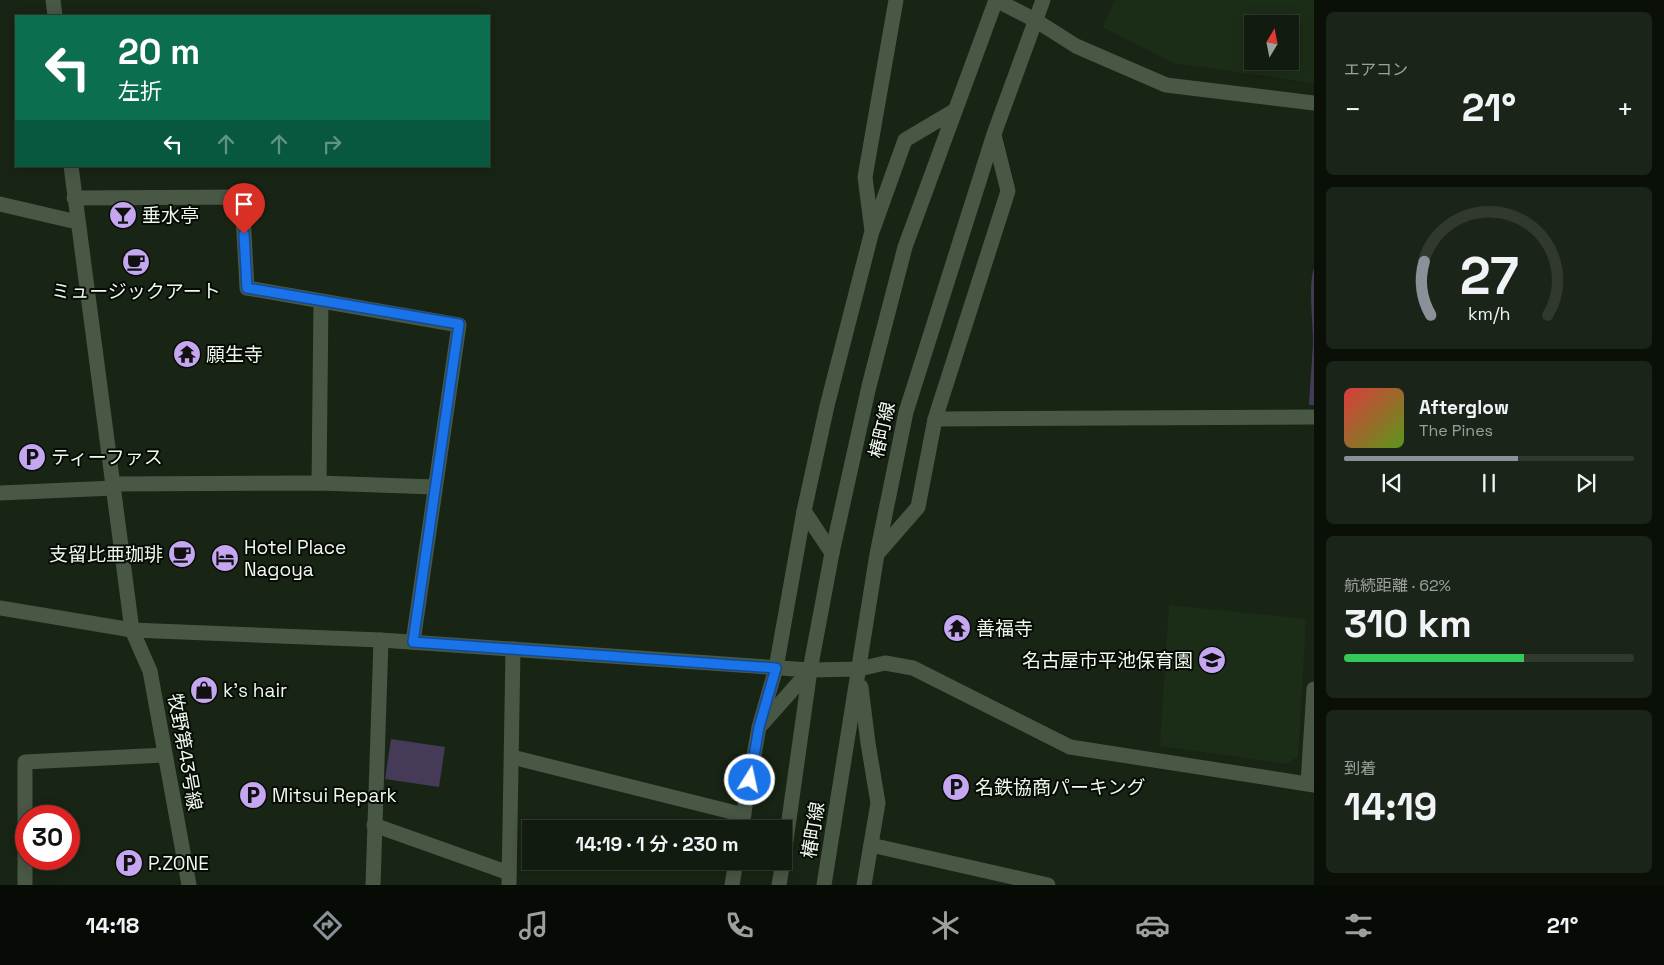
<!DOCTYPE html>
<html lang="ja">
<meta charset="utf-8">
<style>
:root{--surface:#121b0f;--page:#1b2418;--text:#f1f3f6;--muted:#9ca19e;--line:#31392f;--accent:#8c9099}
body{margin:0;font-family:"Space Grotesk","Noto Sans JP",sans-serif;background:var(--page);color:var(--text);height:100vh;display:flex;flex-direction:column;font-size:19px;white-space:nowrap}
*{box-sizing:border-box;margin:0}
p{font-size:16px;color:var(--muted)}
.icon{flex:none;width:28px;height:28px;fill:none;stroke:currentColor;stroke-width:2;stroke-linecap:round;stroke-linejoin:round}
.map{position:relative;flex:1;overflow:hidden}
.panel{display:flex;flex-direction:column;gap:12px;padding:12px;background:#0a0f08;width:350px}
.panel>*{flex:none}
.guide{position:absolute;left:15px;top:15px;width:475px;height:152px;border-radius:0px;box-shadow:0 2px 12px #0003,0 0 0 1px var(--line);background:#0b6e4f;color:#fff;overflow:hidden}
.needle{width:32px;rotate:10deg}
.buttons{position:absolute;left:1244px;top:15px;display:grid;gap:10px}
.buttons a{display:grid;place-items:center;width:55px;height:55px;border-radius:0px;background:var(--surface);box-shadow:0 2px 12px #0003,0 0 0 1px var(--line);font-size:25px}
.speed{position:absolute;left:15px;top:805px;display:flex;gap:10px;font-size:25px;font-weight:700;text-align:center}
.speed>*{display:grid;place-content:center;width:65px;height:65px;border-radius:50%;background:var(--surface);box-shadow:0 2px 12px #0003,0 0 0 1px var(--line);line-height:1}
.speed .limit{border:8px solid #d22;background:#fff;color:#111}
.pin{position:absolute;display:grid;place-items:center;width:42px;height:42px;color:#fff;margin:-51px -21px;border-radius:50% 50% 50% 0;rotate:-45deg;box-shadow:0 0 5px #0007}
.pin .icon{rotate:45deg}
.me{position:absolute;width:55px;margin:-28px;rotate:10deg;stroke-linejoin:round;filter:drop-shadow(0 0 4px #0008)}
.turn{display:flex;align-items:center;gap:18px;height:105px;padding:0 20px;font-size:22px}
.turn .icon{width:65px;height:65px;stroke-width:2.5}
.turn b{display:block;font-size:35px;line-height:42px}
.lanes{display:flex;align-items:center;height:48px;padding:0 20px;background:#0003;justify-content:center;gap:25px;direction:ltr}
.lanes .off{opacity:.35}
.big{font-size:38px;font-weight:600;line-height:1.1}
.panel .widget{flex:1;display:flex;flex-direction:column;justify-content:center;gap:8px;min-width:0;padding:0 18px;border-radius:8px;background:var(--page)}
.panel .dial{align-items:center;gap:0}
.dial svg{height:130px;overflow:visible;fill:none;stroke:var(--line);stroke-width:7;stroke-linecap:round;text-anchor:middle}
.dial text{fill:var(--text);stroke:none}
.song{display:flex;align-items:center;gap:15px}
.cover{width:60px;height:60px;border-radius:8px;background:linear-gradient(135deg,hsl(0 70% 55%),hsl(90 70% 35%))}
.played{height:5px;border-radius:2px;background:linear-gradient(90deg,var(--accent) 60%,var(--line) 60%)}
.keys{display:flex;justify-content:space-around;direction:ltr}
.heat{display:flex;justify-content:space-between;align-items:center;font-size:28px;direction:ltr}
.charge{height:8px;border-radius:4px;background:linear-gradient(90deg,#34c759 62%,var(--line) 0)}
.trip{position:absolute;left:522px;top:820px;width:270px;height:50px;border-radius:0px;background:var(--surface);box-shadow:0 2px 12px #0003,0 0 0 1px var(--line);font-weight:600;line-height:50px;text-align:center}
.tabs{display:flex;height:80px;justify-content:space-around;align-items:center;background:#070b06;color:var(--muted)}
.tabs .icon{width:35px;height:35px}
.tabs .active{color:var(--accent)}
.tabs b{font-size:22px;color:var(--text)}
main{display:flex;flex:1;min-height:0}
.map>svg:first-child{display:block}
.built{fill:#1c2d17;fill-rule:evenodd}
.green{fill:#463a59}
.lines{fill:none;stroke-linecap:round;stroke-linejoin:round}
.minor{stroke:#495745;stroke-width:15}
.route-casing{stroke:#114b97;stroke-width:12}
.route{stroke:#1a73e8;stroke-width:9}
.labels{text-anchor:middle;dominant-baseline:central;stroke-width:4;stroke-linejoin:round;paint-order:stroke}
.poi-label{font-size:19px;fill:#eff8ed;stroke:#060b05;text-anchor:start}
.street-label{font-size:19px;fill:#eff8ed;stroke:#060b05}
</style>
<main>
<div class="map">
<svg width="1314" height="885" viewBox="0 0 1314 885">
<rect width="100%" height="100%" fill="#182414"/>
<g class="built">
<path d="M 1115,0 L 1314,0 L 1314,83 L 1173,63 L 1103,27 ZM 1252,24 L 1290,24 L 1290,61 L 1252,61 Z"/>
<path d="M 1169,605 L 1306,619 L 1298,756 L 1287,764 L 1160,746 Z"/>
</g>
<g class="green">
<path d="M 1314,268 L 1314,405 L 1309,405 C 1310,384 1312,363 1313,342 C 1313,323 1308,284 1314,268 Z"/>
<path d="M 391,739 L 445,747 L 439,787 L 385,779 Z"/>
</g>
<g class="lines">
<g class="minor">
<path d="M 53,0 L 55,16"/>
<path d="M 996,0 L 1035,20 L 1076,46 L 1166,85 L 1314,103"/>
<path d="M 71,166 L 132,630 L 150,671 L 189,885"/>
<path d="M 74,198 L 242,197 L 247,288 L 459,325 L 413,642"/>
<path d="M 0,204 L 77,222"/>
<path d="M 873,229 L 905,140 L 954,111"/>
<path d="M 935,419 L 1314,417"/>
<path d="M 319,483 L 321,301"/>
<path d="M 113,484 L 319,483 L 435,487"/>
<path d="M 0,493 L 114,488"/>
<path d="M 832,553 L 804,511 L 827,406 L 872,231 L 865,177 L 896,0"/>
<path d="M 878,553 L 918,507 L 935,419 L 1008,191 L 994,135"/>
<path d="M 0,608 L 132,630 L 381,640 L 810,670 L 859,669 L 885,663 L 913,668 L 1070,747 L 1314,785"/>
<path d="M 861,687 L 868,743 L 878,803 L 864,885"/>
<path d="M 762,724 L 810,670"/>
<path d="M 512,757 L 744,815"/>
<path d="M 1308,783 L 1314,689"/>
<path d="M 374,825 L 509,873"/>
<path d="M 741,829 L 759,727 L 776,668 L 804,511"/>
<path d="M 871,845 L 1048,885"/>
<path d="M 784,855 L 810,670 L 832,553 L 869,386 L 905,247 L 996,0"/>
<path d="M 25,885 L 25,762 L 165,755"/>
<path d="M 373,885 L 381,640"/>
<path d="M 509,885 L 513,649"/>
<path d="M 732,885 L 736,861"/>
<path d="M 779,885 L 783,861"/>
<path d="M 824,885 L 877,554 L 906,412 L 994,134 L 1043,0"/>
</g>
</g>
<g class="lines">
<g class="route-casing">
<path id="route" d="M 244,234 L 247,288 L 459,324 L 413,642 L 776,668 L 759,727 L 750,780"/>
</g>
<use href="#route" class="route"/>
</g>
<defs>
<g id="bar-disc" transform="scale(1.4375)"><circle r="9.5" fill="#c5a7f1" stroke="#060b05"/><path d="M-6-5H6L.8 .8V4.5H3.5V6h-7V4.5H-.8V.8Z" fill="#111"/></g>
<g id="cafe-disc" transform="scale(1.4375)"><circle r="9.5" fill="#c5a7f1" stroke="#060b05"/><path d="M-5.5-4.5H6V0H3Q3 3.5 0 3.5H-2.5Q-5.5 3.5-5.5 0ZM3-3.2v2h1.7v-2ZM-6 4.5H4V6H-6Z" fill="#111"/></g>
<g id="temple-disc" transform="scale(1.4375)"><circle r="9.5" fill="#c5a7f1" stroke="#060b05"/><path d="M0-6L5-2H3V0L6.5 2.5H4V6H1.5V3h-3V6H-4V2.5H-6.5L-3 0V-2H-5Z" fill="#111"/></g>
<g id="parking-disc" transform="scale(1.4375)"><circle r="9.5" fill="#c5a7f1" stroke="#060b05"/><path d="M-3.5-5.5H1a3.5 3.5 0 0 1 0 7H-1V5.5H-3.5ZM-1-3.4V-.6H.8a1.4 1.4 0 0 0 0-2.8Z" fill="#111"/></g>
<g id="hotel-disc" transform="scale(1.4375)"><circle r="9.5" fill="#c5a7f1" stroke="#060b05"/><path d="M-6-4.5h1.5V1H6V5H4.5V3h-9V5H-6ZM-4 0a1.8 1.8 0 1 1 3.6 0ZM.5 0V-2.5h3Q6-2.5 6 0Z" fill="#111"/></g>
<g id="school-disc" transform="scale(1.4375)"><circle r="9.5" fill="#c5a7f1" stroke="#060b05"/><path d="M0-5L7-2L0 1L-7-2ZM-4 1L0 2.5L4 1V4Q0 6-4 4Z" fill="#111"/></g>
<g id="shop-disc" transform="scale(1.4375)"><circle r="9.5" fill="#c5a7f1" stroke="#060b05"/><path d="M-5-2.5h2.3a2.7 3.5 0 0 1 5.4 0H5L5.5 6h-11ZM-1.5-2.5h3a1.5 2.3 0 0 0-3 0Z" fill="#111"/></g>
</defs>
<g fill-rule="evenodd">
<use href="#bar-disc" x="123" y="215"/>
<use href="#cafe-disc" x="136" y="262"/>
<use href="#temple-disc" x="187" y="354"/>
<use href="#parking-disc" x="32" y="457"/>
<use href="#cafe-disc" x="182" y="554"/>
<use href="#hotel-disc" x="225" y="558"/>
<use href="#temple-disc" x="957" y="628"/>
<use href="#school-disc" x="1212" y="660"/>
<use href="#shop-disc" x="204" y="690"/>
<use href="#parking-disc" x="956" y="787"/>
<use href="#parking-disc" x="253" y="795"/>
<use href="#parking-disc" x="129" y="863"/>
</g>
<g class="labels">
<g class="poi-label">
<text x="142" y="215">垂水亭</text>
<text x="136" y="291" text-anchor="middle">ミュージックアート</text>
<text x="206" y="354">願生寺</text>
<text x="51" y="457">ティーファス</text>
<text x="244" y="547">Hotel Place<tspan x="244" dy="22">Nagoya</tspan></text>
<text x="163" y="554" text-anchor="end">支留比亜珈琲</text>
<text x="976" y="628">善福寺</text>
<text x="1193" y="660" text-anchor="end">名古屋市平池保育園</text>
<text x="223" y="690">k's hair</text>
<text x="975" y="787">名鉄協商パーキング</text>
<text x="272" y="795">Mitsui Repark</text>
<text x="148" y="863">P.ZONE</text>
</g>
<g class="street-label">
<text transform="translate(882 430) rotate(-77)">椿町線</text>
<text transform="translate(185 752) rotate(80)">牧野第43号線</text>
<text transform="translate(813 830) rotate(-81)">椿町線</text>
</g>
</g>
</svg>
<div class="buttons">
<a><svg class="needle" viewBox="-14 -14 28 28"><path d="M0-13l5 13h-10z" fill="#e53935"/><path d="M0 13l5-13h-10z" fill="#9ca19e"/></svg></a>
</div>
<div class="speed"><div class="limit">30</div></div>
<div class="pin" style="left:244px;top:234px;background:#d93025"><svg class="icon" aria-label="arrive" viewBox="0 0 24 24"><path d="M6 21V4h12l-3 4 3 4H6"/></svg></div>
<svg class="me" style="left:750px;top:780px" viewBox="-20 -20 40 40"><circle r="17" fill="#1a73e8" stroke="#fff" stroke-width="3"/><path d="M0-11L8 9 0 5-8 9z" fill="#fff"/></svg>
<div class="trip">14:19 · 1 分 · 230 m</div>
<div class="guide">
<div class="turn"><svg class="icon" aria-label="left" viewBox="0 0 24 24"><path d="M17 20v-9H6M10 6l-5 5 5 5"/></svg><div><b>20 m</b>左折</div></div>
<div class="lanes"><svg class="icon" aria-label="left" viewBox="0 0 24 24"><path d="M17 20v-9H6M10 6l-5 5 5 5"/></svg><svg class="icon off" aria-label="ahead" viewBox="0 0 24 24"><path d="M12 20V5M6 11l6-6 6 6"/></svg><svg class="icon off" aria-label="ahead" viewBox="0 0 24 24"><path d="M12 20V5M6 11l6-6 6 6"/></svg><svg class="icon off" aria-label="right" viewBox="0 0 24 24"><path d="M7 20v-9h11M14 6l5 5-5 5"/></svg></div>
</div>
</div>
<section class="panel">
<div class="widget"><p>エアコン</p>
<div class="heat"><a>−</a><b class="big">21°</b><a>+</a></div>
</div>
<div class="widget dial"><svg viewBox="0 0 100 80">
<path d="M14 69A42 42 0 1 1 86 69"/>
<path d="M14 69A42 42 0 0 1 10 36" stroke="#8c9099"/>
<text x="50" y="56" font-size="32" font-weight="700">27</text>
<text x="50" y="72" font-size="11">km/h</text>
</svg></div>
<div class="widget">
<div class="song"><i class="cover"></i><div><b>Afterglow</b><p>The Pines</p></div></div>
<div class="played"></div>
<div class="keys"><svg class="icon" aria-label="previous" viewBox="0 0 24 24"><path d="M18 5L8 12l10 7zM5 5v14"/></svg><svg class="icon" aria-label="pause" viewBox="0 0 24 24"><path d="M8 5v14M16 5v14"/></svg><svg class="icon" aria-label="next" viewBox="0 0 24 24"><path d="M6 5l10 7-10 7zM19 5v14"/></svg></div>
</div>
<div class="widget"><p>航続距離 · 62%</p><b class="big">310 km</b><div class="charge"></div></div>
<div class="widget"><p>到着</p><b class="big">14:19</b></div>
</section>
</main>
<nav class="tabs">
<b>14:18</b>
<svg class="icon active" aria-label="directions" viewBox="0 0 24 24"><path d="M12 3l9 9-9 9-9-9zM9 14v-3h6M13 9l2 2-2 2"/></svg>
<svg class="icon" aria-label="music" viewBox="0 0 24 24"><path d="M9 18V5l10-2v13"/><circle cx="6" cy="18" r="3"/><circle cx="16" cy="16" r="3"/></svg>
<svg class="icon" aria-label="phone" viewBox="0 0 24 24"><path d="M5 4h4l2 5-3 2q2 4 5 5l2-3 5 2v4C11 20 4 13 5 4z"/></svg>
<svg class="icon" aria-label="climate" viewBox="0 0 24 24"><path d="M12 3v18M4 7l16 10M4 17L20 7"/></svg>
<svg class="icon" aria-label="car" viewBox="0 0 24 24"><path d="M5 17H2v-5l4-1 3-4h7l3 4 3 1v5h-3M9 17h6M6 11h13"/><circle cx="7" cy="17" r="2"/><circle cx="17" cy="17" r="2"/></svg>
<svg class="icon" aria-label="filters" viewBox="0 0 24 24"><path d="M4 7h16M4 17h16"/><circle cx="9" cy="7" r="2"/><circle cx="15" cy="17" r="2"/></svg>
<b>21°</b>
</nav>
